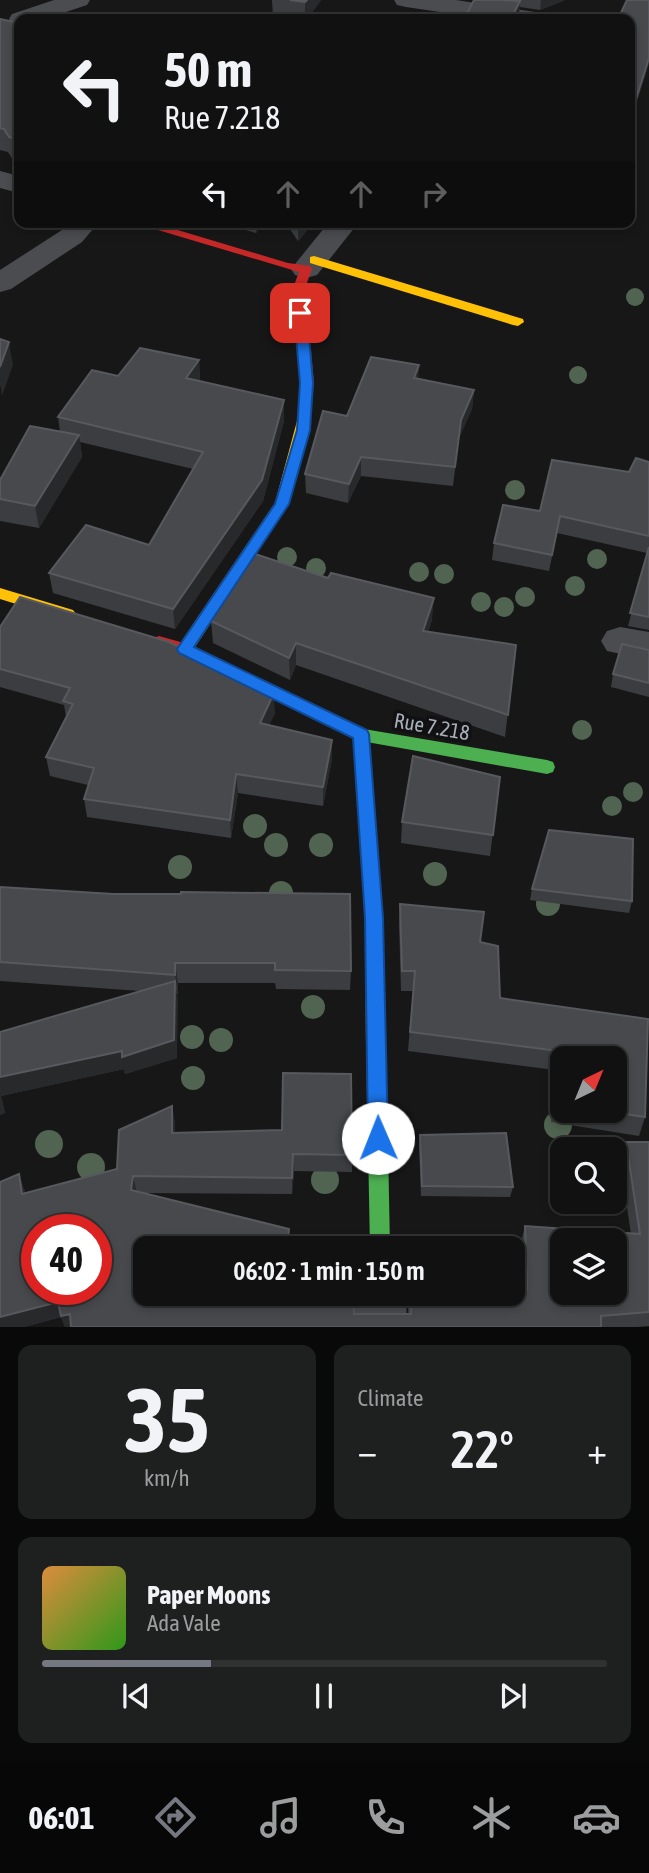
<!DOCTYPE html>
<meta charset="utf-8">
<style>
:root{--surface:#111;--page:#1e1f1f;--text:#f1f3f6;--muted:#9c9d9f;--line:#303131;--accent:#757880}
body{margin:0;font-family:"Asap Condensed",sans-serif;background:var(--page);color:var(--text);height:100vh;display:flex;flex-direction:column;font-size:26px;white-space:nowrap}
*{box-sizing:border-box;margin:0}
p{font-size:23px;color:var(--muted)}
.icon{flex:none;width:38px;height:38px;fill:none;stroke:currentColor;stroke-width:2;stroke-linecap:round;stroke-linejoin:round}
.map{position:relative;height:1327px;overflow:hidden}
.side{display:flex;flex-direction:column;gap:18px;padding:18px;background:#090909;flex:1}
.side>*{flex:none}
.hud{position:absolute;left:14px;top:14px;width:621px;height:214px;border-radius:14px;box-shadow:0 4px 10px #0003,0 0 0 2px var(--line);background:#111;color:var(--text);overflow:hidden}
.needle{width:46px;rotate:43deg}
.fabs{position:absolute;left:550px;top:1046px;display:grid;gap:14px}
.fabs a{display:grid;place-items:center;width:77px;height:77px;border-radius:14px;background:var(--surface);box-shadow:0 4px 10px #0003,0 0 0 2px var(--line);font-size:35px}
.speed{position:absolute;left:21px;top:1214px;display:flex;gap:14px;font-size:35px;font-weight:700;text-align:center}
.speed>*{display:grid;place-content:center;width:91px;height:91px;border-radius:50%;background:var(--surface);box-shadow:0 4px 10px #0003,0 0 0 2px var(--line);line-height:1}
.speed .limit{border:10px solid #d22;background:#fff;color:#111}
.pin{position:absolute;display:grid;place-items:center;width:60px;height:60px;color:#fff;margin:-30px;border-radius:14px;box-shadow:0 4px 10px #0006}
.me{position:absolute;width:77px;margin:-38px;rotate:359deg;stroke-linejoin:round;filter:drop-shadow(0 0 5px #0008)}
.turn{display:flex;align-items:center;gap:24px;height:147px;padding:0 35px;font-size:32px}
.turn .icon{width:91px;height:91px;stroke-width:2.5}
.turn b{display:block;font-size:49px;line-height:60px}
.lanes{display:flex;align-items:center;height:66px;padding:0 35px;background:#0003;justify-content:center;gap:35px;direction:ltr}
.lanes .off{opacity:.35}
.big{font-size:52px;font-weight:600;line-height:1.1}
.side .card{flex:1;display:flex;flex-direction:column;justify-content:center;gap:10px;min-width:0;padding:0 24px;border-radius:14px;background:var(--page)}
.side .dial{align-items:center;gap:0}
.dial b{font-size:91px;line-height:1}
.song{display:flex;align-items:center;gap:21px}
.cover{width:84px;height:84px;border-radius:10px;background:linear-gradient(135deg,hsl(30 70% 55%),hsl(110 70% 35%))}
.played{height:7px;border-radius:4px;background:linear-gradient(90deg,var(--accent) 30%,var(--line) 30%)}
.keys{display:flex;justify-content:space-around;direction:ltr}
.heat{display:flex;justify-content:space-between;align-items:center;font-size:38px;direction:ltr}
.side .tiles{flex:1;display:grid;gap:18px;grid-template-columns:1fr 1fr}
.card:last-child{grid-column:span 2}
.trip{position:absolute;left:133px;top:1236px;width:392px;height:70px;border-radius:14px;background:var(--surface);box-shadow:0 4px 10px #0003,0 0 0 2px var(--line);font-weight:600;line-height:70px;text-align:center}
.tab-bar{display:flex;height:112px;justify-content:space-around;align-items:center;background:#070707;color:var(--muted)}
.tab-bar .icon{width:49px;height:49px}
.tab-bar .on{color:var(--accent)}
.tab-bar b{font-size:32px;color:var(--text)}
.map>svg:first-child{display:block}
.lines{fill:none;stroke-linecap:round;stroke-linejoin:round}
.street{fill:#4b4c50;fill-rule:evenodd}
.fast{fill:#4caf50;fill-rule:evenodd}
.slow{fill:#ffc107;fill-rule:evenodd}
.jam{fill:#c62828;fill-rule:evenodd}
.tree{fill:#506451}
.wall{fill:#3c3d40;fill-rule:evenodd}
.shaded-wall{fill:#28292a}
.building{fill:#48494d;stroke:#57595e;stroke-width:2;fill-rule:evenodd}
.route{fill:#1a73e8;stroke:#114b97;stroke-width:2}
.labels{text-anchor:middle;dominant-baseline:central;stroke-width:7;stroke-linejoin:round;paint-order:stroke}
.street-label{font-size:21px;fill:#a8adb8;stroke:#111113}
</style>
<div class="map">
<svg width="649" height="1327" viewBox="0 0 649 1327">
<rect width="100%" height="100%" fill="#171717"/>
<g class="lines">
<g class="street">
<path d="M 54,0 L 90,0 L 87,5 L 45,19 L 19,19 L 19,26 L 12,24 L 9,19 L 12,14 Z"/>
<path d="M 394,0 L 456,0 L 535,12 L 544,14 L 547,19 L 487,19 L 406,7 L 397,5 Z"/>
<path d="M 0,171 L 19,176 L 19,193 L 0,188 Z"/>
<path d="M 69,222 L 99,222 L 82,242 L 11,289 L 0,292 L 0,270 L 62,230 Z"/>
<path d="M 329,222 L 359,222 L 317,275 L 306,278 L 295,275 L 291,269 Z"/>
<path d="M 620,627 L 649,632 L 649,660 L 607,651 L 601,641 L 607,631 Z"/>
<path d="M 354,1293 L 406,1293 L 407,1327 L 355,1327 Z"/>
</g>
<g class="fast">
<path d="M 319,708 L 364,729 L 547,760 L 553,762 L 555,767 L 553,772 L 547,774 L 361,741 L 313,718 L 311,714 L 313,710 Z"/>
<path d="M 376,1034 L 383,1037 L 386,1043 L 390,1248 L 370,1248 L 366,1043 L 369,1037 Z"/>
</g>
<g class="slow">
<path d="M 314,256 L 523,319 L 524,322 L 518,326 L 513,325 L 310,263 L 310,257 Z"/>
<path d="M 304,417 L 311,421 L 289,504 L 191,653 L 179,653 L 177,649 L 179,645 L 275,503 L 297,421 Z"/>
<path d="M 0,588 L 73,610 L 76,614 L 68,620 L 0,599 Z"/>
<path d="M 361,729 L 367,730 L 369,735 L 383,917 L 386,1043 L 383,1049 L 376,1052 L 369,1049 L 366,1043 L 365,917 L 353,735 L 355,730 Z"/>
</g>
<g class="jam">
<path d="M 131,222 L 151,222 L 288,263 L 310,266 L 312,269 L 305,288 L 314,383 L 309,424 L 299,424 L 297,421 L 300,383 L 293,288 L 299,272 Z"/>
<path d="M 159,636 L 191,645 L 325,710 L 327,714 L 325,718 L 313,718 L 180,654 L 153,646 L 151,642 L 153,638 Z"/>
</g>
</g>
<g class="tree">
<circle cx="635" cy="297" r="9"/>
<circle cx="578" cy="375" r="9"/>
<circle cx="515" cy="490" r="10"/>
<circle cx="287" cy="557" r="10"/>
<circle cx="597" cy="559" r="10"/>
<circle cx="316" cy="568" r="10"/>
<circle cx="419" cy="572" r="10"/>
<circle cx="444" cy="574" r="10"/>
<circle cx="575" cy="586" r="10"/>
<circle cx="525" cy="597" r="10"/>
<circle cx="481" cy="602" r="10"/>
<circle cx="504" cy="607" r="10"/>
<circle cx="582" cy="730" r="10"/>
<circle cx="633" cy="792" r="10"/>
<circle cx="612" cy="806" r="10"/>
<circle cx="255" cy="826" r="12"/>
<circle cx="276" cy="845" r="12"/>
<circle cx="321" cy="845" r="12"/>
<circle cx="180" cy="867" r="12"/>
<circle cx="435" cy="874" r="12"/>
<circle cx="281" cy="893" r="12"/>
<circle cx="548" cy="904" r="12"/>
<circle cx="313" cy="1007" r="12"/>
<circle cx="192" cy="1037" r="12"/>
<circle cx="221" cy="1040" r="12"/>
<circle cx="193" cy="1078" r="12"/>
<circle cx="558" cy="1125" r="14"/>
<circle cx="49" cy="1144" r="14"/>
<circle cx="91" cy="1167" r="14"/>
<circle cx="325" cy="1180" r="14"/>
</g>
<g class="wall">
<path d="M 272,0 L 321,0 L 307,19 L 289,19 L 273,17 Z"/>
<path d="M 474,0 L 565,0 L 540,10 Z"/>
<path d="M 649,0 L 649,63 L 634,111 L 630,110 L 630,19 Z"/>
<path d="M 0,19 L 19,23 L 19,162 L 13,160 L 8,152 L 0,150 Z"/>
<path d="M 218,222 L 265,222 L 256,233 Z"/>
<path d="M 285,222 L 314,222 L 298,241 Z"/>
<path d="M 505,222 L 532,222 L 531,225 Z"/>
<path d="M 199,360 L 200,381 L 284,421 L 263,501 L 175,629 L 53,593 L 49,573 L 149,545 L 193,469 L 80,442 L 82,457 L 39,528 L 0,521 L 0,480 L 60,432 L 58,417 L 118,376 Z"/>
<path d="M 419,365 L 418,378 L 474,390 L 472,409 L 459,438 L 453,486 L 361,476 L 348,503 L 306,493 L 305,474 L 347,416 Z"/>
<path d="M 649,462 L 649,630 L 628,626 L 647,553 L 557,533 L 549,571 L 492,560 L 494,543 L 540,511 L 629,472 Z"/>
<path d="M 328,578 L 432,620 L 428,632 L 516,645 L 505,737 L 296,665 L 290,680 L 213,643 L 211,621 Z"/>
<path d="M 0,627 L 275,713 L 269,725 L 332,740 L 332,759 L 323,806 L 238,793 L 231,838 L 87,817 L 84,799 L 88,785 L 50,776 L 46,757 L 66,717 L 64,705 L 0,687 Z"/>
<path d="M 649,650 L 649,697 L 611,687 L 613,674 Z"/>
<path d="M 500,777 L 490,856 L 401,843 L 402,822 Z"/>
<path d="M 0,887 L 351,971 L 350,990 L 276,989 L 275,983 L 178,983 L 178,994 L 177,994 L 177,1058 L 125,1074 L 124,1069 L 1,1096 L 5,1113 L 0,1115 L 0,1032 L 140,991 L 0,981 Z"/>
<path d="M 532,889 L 632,901 L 629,913 L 530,900 Z"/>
<path d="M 400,904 L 480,942 L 500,998 L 645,1117 L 639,1136 L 551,1122 L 555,1070 L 408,1051 L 413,991 L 401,991 L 399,924 ZM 562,1059 L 614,1111 L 562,1111 Z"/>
<path d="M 172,1106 L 175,1124 L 175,1133 L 352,1155 L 352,1172 L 294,1171 L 292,1194 L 141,1193 L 289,1229 L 289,1248 L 145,1248 L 354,1314 L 408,1314 L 408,1293 L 513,1293 L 522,1288 L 521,1242 L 525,1226 L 631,1234 L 620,1160 L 626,1142 L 649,1142 L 649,1326 L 638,1327 L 65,1327 L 61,1317 L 24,1327 L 0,1327 L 25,1191 L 25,1193 L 117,1169 Z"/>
<path d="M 420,1135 L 513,1187 L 510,1197 L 421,1196 L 419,1145 Z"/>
</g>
<g class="shaded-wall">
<path d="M 307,0 L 321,0 L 307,19 L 305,19 L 305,2 Z"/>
<path d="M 541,0 L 565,0 L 540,10 Z"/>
<path d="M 520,1 L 519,19 L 511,19 Z"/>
<path d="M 649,58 L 649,63 L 634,111 L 636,99 Z"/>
<path d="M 256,222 L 265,222 L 256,233 Z"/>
<path d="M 298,222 L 314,222 L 298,241 Z"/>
<path d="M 9,342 L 13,365 L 2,396 L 0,384 L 0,367 Z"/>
<path d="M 199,360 L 200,380 L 188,399 L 186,378 Z"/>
<path d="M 419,365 L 417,383 L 414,378 Z"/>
<path d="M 474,390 L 472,409 L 459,438 L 453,486 L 461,420 Z"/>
<path d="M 284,400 L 284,421 L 263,501 L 175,629 L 173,609 Z"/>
<path d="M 79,435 L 82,457 L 39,528 L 35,506 Z"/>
<path d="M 361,457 L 361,476 L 348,503 L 349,484 Z"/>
<path d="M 434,598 L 432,620 L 421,653 L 423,631 Z"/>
<path d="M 296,643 L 296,665 L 290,680 L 289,658 Z"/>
<path d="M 274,693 L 275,713 L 261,742 L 260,723 Z"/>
<path d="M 332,740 L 332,759 L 323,806 L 323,787 Z"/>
<path d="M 236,774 L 238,793 L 231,838 L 230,820 Z"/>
<path d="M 175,963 L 178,983 L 178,994 L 175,975 Z"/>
<path d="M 175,981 L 178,1000 L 177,1058 L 125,1074 L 124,1069 L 1,1096 L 5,1113 L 0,1115 L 0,1077 Z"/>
<path d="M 172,1106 L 175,1124 L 175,1150 L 172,1133 Z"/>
<path d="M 293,1154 L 294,1171 L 292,1194 L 292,1178 Z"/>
<path d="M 19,1174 L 25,1191 L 28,1210 L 22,1194 Z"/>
<path d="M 133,1176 L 137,1193 L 131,1190 Z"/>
<path d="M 58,1302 L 70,1314 L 74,1327 L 65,1327 L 61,1317 L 24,1327 L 0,1327 L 0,1317 Z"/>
</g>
<g class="building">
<path d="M 290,0 L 307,0 L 305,2 Z"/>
<path d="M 474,0 L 503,0 L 520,1 L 511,19 L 464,19 Z"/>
<path d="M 627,0 L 649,0 L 649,58 L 636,99 L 630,98 L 630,19 L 618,19 Z"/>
<path d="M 0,19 L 19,23 L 19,140 L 9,137 L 4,129 L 0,128 Z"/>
<path d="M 0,339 L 9,342 L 0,367 Z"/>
<path d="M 140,348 L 199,360 L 186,378 L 284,400 L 262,480 L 173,609 L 49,573 L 86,525 L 149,545 L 203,452 L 58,417 L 92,370 L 118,376 Z"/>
<path d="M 371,357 L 419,365 L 414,378 L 474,390 L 461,420 L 455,467 L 361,457 L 349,484 L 305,474 L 323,411 L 347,416 Z"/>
<path d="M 30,426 L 79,435 L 35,506 L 0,499 L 0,480 Z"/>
<path d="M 636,458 L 649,462 L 649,536 L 560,516 L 552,555 L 494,543 L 503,505 L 540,511 L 552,460 L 629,472 Z"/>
<path d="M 649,547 L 649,617 L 630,613 Z"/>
<path d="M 255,554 L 328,578 L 331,573 L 434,598 L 423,631 L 516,645 L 508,715 L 296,643 L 289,658 L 211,621 Z"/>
<path d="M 20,597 L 169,642 L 274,693 L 260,723 L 332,740 L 323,787 L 236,774 L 230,820 L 84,799 L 94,768 L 46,757 L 73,704 L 63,701 L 70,688 L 0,669 L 0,627 Z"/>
<path d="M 622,644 L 649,650 L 649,683 L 613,674 Z"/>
<path d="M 413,756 L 500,777 L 493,835 L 402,822 Z"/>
<path d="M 549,830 L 633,839 L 632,901 L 532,889 Z"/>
<path d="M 0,887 L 113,894 L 181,894 L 181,892 L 350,894 L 351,971 L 275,970 L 275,963 L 175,963 L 175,975 L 0,962 Z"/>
<path d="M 400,904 L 484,912 L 480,942 L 498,946 L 500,998 L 648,1019 L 645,1117 L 606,1111 L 614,1111 L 614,1059 L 562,1059 L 562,1104 L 555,1103 L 559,1051 L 410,1032 L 415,971 L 402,971 Z"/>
<path d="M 175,981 L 174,1040 L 122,1057 L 122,1051 L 0,1077 L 0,1032 Z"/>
<path d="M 283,1073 L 351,1074 L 352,1155 L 293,1154 L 292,1178 L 133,1176 L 131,1190 L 289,1229 L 287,1248 L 145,1248 L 145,1293 L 353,1293 L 354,1314 L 411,1314 L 410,1293 L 513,1293 L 513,1285 L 527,1289 L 525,1226 L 640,1234 L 626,1142 L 649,1142 L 649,1312 L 601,1316 L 601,1327 L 71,1327 L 70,1314 L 61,1316 L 58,1302 L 0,1317 L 0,1182 L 19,1174 L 22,1194 L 117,1169 L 119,1130 L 172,1106 L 172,1133 L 282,1130 ZM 37,1230 L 96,1230 L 96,1290 L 37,1290 ZM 562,1241 L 614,1241 L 614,1293 L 562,1293 Z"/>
<path d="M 506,1133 L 513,1187 L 422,1186 L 420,1135 Z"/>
</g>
<path class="route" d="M 300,309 L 307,313 L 313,383 L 310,430 L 289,504 L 194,647 L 367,730 L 369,734 L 383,918 L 388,1138 L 385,1144 L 378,1147 L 371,1144 L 368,1138 L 365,918 L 353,738 L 179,653 L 177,649 L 275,504 L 297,430 L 300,383 L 294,313 Z"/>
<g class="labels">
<g class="street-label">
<text transform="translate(432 726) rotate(10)">Rue 7.218</text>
</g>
</g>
</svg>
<div class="fabs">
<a><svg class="needle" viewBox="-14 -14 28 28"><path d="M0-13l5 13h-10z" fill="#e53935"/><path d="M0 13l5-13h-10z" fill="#9c9d9f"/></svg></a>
<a><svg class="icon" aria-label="search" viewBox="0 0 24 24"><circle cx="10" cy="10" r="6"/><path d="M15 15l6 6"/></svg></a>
<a><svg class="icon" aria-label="layers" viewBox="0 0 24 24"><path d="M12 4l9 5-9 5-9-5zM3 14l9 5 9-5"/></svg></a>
</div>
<div class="speed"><div class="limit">40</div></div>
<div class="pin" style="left:300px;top:313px;background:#d93025"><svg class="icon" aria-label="arrive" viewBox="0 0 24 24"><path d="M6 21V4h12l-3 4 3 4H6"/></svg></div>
<svg class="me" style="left:378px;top:1138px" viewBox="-20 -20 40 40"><circle r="19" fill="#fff"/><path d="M0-13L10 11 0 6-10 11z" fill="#1a73e8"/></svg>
<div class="trip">06:02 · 1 min · 150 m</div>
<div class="hud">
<div class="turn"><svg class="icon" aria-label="left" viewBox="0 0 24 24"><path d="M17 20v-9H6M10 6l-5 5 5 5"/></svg><div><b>50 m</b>Rue 7.218</div></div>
<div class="lanes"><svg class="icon" aria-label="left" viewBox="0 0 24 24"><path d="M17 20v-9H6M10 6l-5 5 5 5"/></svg><svg class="icon off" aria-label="ahead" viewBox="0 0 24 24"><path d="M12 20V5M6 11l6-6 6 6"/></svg><svg class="icon off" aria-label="ahead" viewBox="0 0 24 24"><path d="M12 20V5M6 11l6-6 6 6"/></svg><svg class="icon off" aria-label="right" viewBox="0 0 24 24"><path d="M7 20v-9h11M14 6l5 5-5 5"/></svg></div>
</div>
</div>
<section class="side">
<div class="tiles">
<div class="card dial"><b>35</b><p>km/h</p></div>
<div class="card"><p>Climate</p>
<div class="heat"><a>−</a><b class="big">22°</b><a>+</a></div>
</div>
<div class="card">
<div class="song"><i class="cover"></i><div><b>Paper Moons</b><p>Ada Vale</p></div></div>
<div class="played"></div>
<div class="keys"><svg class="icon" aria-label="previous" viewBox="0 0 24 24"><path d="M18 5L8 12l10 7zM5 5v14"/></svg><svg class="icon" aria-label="pause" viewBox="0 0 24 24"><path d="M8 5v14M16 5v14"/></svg><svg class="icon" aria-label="next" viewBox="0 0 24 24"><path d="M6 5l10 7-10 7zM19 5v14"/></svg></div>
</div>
</div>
</section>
<nav class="tab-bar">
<b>06:01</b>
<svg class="icon on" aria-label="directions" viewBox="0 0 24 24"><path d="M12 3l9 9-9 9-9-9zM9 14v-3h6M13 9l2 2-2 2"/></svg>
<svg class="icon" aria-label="music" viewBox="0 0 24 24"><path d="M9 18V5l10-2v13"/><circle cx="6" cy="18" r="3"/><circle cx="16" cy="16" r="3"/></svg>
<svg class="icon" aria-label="phone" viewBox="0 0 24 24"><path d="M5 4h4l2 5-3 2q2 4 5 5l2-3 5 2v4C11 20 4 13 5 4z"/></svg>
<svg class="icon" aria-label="climate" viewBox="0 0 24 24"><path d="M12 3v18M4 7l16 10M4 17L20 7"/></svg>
<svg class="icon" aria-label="car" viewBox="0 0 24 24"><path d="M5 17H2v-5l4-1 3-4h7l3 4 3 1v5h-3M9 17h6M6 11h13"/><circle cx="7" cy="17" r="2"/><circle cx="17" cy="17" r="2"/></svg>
</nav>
